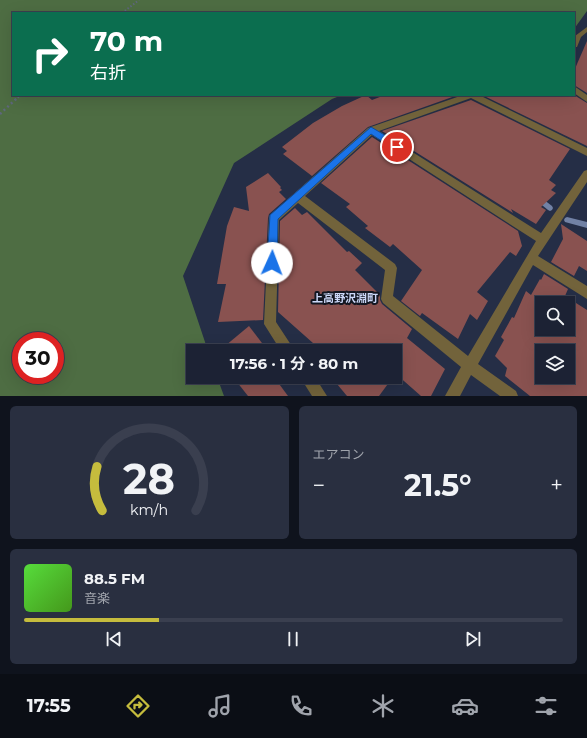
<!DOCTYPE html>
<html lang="ja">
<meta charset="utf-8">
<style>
:root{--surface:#1c2234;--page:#292f40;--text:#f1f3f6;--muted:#a0a4ac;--line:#3a3f4f;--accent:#c5bc3d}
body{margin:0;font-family:Montserrat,"Noto Sans JP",sans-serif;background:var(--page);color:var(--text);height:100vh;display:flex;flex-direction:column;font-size:15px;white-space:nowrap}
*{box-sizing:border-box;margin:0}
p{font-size:13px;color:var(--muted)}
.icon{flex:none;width:22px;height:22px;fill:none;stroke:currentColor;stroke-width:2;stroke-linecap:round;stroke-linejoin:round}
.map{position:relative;height:396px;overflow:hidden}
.drawer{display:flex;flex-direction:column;gap:10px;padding:10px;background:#0f131d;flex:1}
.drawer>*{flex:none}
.hud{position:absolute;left:12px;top:12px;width:563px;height:84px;border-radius:0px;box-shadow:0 4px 16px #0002,0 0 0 1px var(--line);background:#0b6e4f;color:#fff;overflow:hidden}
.tools{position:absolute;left:535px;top:296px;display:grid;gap:8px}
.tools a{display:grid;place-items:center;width:40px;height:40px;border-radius:0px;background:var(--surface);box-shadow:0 4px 16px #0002,0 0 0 1px var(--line);font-size:20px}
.speed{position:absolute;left:12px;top:332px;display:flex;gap:8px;font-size:20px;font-weight:700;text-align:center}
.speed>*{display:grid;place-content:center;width:52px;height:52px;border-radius:50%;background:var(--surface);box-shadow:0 4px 16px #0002,0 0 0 1px var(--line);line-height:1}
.speed .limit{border:6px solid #d22;background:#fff;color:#111}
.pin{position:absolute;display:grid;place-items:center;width:34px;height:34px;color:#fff;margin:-17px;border:2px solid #fff;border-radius:50%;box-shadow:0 1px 4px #0007}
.me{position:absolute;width:44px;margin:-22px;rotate:2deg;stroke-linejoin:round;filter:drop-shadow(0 0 3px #0008)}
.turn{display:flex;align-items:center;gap:14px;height:84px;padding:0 12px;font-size:18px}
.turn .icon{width:52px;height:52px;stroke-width:2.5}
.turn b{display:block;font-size:28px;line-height:34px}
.big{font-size:30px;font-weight:700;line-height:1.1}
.drawer .card{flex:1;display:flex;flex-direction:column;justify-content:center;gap:6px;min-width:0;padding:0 14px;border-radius:6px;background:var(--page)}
.drawer .dial{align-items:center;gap:0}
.dial svg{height:104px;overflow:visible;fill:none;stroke:var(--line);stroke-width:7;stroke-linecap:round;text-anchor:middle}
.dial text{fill:var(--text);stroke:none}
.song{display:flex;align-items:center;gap:12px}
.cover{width:48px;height:48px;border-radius:6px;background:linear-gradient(135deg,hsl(110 70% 55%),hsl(100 70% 35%))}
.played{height:4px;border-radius:2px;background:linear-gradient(90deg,var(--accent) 25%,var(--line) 25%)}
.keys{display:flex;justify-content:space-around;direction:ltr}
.heat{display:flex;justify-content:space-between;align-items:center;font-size:22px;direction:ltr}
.drawer .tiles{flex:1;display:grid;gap:10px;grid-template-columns:1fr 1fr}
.card:last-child{grid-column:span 2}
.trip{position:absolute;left:186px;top:344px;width:216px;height:40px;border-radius:0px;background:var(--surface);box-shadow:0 4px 16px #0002,0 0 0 1px var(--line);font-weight:700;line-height:40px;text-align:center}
.dock{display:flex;height:64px;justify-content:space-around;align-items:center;background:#0b0e15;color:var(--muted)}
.dock .icon{width:28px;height:28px}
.dock .active{color:var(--accent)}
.dock b{font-size:18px;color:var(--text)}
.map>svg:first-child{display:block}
.forest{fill:#4e6d43;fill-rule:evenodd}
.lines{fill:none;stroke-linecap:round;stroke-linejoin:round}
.stream{fill:#7282a5;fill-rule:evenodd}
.building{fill:#895250;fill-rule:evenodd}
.path-far1{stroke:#5e677c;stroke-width:2;stroke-dasharray:1.5 2;stroke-linecap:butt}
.path{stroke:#5e677c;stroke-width:2.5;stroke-dasharray:2 3;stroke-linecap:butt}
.street{fill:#72633b;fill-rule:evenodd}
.route{fill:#1a73e8;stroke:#114b97}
.labels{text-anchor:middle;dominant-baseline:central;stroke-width:4;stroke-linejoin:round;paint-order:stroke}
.neighbourhood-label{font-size:11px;font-weight:bold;fill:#ccd8f8;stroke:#131722}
</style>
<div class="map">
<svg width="587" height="396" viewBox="0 0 587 396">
<rect width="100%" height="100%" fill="#252e46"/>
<path class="forest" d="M 0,0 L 587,0 L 587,11 L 574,29 L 574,13 L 13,13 L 13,95 L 342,95 L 332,99 L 234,163 L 183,276 L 208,351 L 193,351 L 193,377 L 217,377 L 224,396 L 0,396 ZM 21,341 L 55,341 L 55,375 L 21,375 Z"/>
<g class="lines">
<g class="stream">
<path d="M 539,196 L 552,206 L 553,208 L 552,210 L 550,211 L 548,210 L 537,201 L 536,199 L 537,197 Z"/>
<path d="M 567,217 L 587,222 L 587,228 L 565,222 L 564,220 L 565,218 Z"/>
</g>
</g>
<g class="building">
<path d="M 587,41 L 587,93 L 574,85 L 574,71 Z"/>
<path d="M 366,95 L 372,100 L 385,95 L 458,95 L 368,127 L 312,176 L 283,154 L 287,151 L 282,147 L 313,123 L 342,106 Z"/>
<path d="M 482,95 L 574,95 L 587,103 L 587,146 Z"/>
<path d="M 471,100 L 570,149 L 549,180 L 556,185 L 551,190 L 556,193 L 541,207 L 546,210 L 536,224 L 511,209 L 513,213 L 382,131 Z"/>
<path d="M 372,137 L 518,231 L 522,246 L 516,256 L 510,252 L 477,292 L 488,301 L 477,320 L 470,314 L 458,339 L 422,313 L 420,316 L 401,301 L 422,270 L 393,244 L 390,247 L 365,228 L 368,226 L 346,207 L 350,204 L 321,183 Z"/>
<path d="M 268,173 L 281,187 L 280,188 L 282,190 L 279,192 L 286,199 L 269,214 L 268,218 L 263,320 L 218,322 L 226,284 L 217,284 L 227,226 L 234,207 L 249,211 L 246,187 Z"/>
<path d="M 295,208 L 302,215 L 307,212 L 347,252 L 349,251 L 362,263 L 355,270 L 380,295 L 380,300 L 382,304 L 412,329 L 407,338 L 445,369 L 431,396 L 421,396 L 396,374 L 395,375 L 395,351 L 322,351 L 278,312 L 280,221 Z"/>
<path d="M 561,224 L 587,241 L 587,271 L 579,266 L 574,276 L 551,262 L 563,239 Z"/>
<path d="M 544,274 L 568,289 L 565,296 L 587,310 L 587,396 L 530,396 L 505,376 L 507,368 L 495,356 L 504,340 L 501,337 L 512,317 L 514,318 L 526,291 L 531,295 L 540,279 L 541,280 ZM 542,303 L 568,303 L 568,329 L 542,329 ZM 542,351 L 568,351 L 568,377 L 542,377 Z"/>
<path d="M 249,326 L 268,351 L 219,351 Z"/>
<path d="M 233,377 L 274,377 L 288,396 L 248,396 Z"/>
<path d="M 343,377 L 393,377 L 379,396 L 347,396 L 337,384 Z"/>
</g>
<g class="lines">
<g class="path-far1">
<path d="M 122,13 L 139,0"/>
<path d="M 15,100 L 21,95"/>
</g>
<path class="path" d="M 0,114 L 16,99"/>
<g class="street">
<path d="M 587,27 L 587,32 L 581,37 L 577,47 L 574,47 L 575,36 Z"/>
<path d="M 574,86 L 587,95 L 587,102 L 574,93 Z"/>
<path d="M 463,95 L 479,95 L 587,148 L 587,156 L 471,98 L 379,131 L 541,233 L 584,171 L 587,170 L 587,182 L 538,256 L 587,286 L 587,299 L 533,265 L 478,364 L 516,391 L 518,396 L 500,396 L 471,375 L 460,396 L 445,396 L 461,367 L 383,303 L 381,299 L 385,270 L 298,203 L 279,220 L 276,322 L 295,351 L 281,351 L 264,324 L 269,218 L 270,215 L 368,128 ZM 372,135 L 536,241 L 468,356 L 393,296 L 397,268 L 395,264 L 305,196 Z"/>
<path d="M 300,377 L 315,377 L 327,396 L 312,396 Z"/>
</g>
</g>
<path class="route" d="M 371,127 L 400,144 L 401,147 L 400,149 L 394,149 L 371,134 L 278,219 L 277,263 L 276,267 L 272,268 L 269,267 L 267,263 L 270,215 Z"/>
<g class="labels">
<g class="neighbourhood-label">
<text x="345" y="298">上高野沢淵町</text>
</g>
</g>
</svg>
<div class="tools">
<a><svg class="icon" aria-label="search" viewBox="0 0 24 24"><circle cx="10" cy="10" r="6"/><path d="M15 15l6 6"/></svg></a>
<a><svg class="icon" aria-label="layers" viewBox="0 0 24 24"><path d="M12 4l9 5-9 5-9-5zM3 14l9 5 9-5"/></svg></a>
</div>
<div class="speed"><div class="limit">30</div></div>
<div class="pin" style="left:397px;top:147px;background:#d93025"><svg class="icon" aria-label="arrive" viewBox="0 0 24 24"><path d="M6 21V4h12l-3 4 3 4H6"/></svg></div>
<svg class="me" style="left:272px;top:263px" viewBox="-20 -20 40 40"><circle r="19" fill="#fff"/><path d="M0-13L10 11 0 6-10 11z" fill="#1a73e8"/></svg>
<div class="trip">17:56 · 1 分 · 80 m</div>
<div class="hud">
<div class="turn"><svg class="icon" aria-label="right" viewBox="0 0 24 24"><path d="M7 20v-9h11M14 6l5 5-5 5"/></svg><div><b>70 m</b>右折</div></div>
</div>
</div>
<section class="drawer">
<div class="tiles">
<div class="card dial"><svg viewBox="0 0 100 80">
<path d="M14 69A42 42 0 1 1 86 69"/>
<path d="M14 69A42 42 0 0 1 10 35" stroke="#c5bc3d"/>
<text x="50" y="56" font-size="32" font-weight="700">28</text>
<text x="50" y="72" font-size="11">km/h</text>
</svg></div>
<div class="card"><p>エアコン</p>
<div class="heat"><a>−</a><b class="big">21.5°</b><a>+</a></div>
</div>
<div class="card">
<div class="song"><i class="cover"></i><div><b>88.5 FM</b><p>音楽</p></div></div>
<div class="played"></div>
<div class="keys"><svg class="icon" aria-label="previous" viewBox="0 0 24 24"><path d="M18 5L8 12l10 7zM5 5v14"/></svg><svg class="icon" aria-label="pause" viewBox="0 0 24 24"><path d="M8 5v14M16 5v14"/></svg><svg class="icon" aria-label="next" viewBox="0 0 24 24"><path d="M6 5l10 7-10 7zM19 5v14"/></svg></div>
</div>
</div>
</section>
<nav class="dock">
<b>17:55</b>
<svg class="icon active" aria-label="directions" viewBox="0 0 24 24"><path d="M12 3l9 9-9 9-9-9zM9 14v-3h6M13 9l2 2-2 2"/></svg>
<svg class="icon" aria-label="music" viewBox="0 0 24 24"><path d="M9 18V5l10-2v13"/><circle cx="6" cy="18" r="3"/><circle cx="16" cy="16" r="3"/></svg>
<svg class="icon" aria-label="phone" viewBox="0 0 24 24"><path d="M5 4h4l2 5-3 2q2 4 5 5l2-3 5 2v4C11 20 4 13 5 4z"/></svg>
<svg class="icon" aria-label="climate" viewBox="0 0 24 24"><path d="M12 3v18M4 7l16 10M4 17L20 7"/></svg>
<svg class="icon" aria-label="car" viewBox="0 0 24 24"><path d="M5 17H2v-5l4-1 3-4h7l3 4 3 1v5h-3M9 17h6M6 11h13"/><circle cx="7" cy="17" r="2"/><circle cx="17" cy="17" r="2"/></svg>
<svg class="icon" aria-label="filters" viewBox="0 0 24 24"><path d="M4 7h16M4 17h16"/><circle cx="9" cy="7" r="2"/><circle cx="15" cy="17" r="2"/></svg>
</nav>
